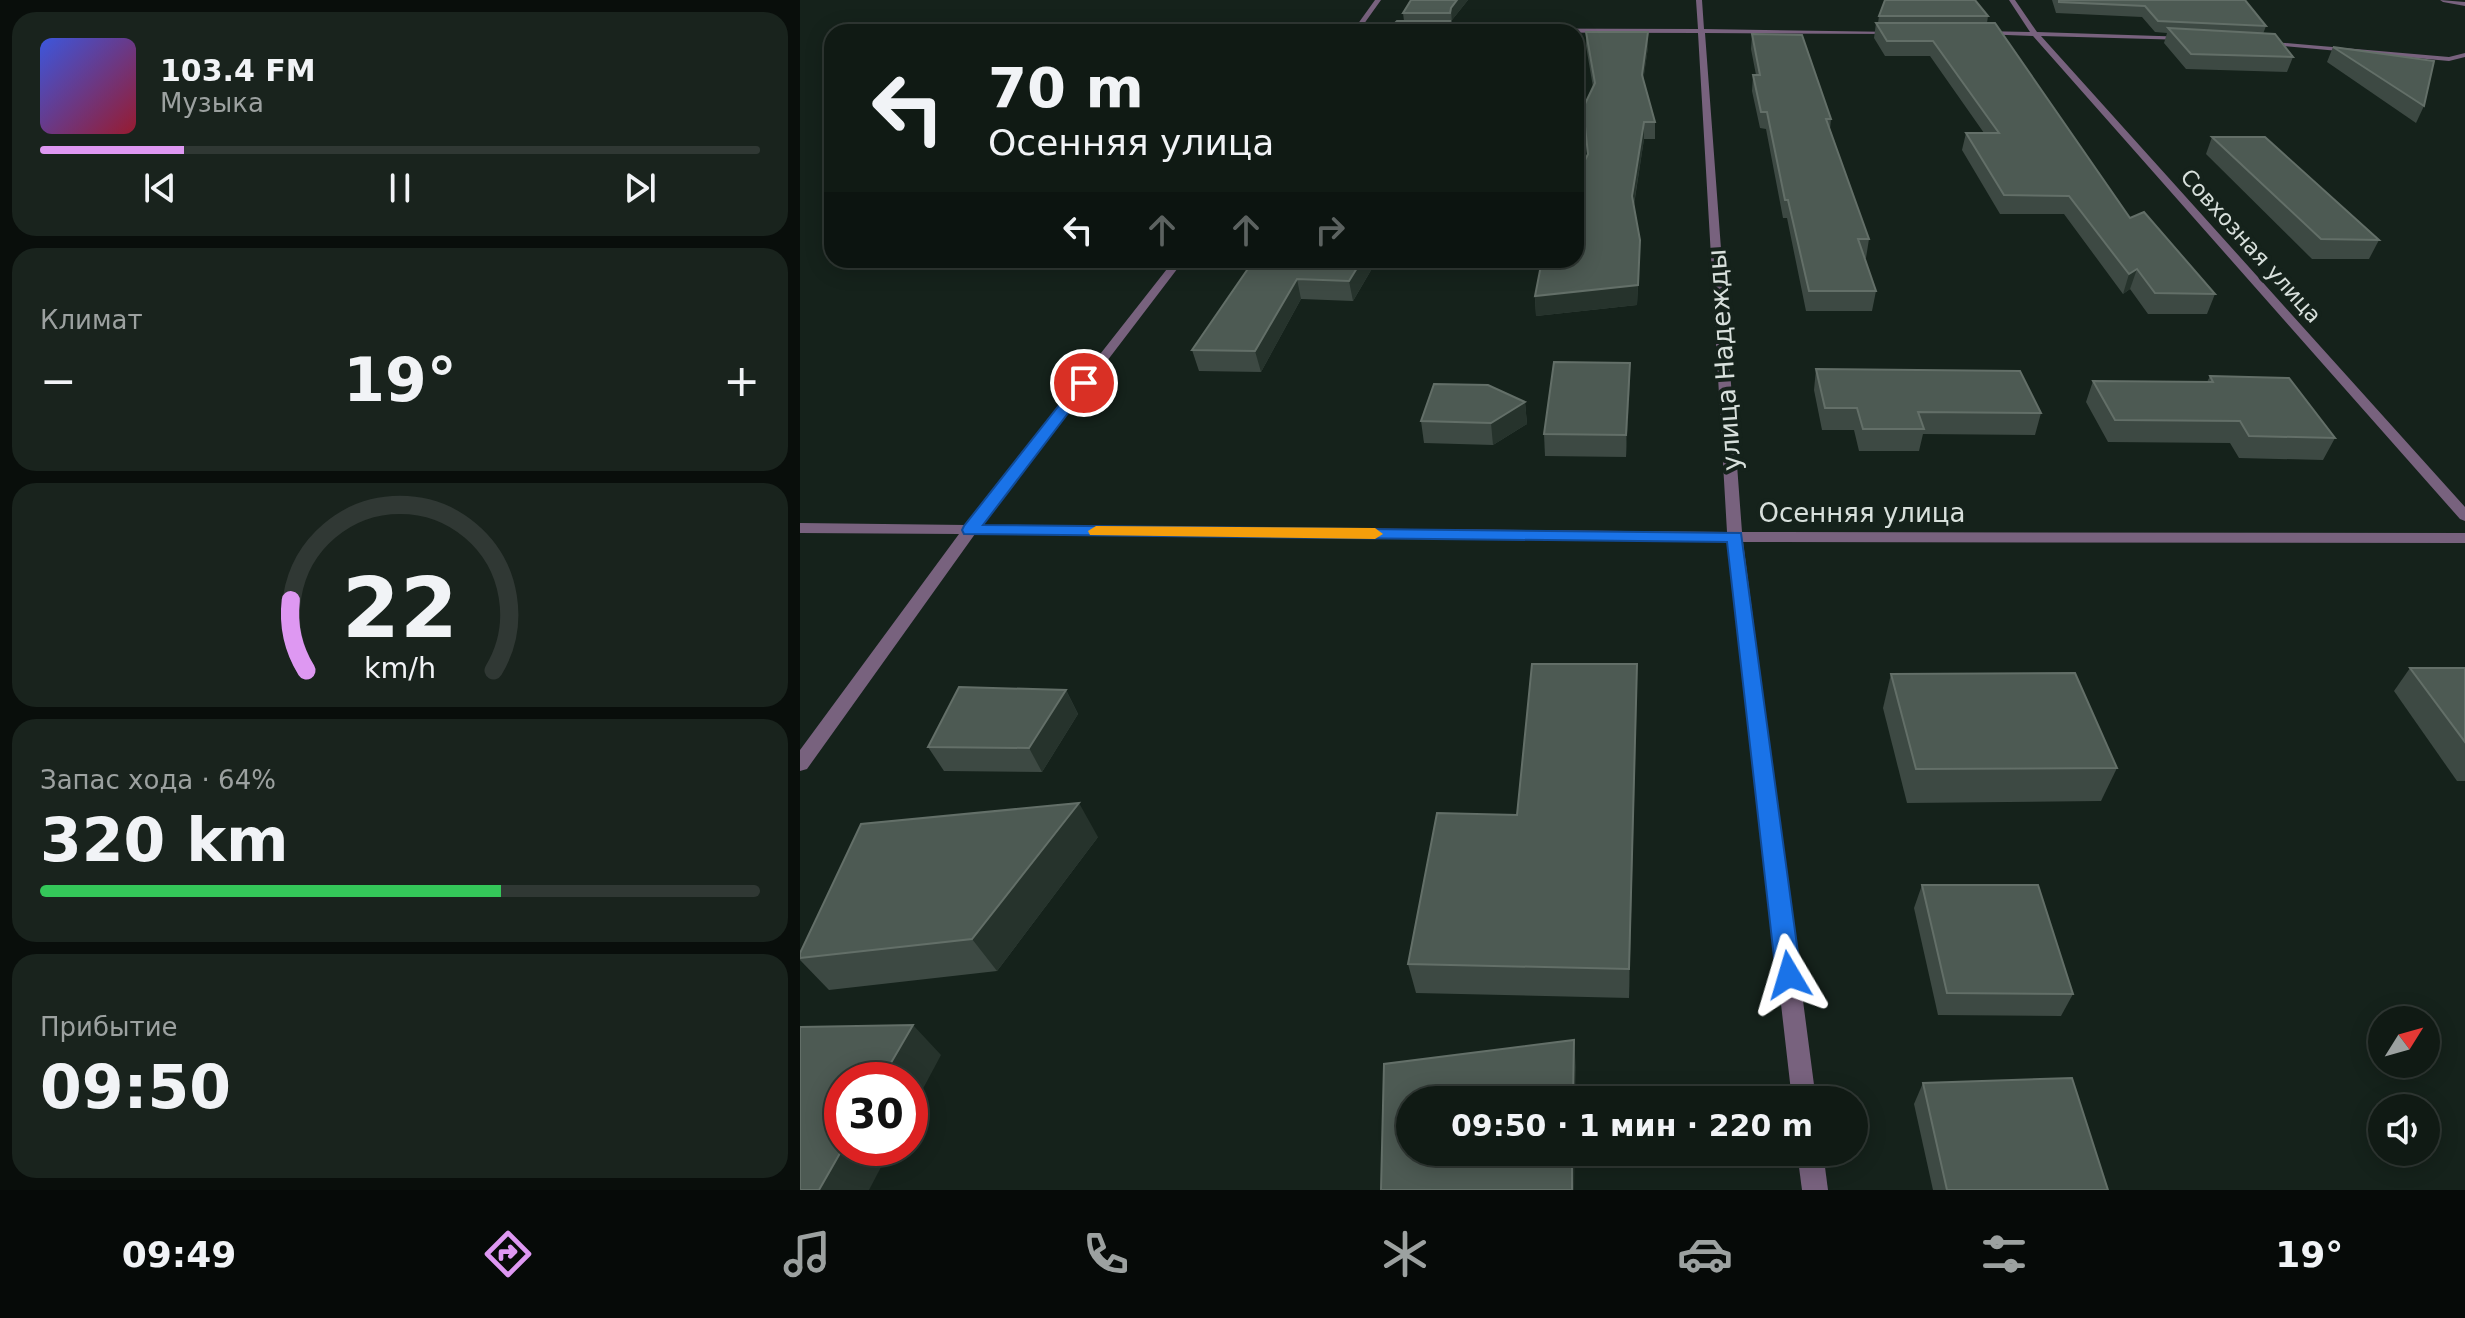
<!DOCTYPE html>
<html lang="ru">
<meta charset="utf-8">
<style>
:root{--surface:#101a14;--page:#19231d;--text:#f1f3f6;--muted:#9ca1a0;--line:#303834;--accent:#de98f2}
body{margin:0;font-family:"DejaVu Sans",sans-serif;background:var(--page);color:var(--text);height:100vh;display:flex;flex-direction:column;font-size:30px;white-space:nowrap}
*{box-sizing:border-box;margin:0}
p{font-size:26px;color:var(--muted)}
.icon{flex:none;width:44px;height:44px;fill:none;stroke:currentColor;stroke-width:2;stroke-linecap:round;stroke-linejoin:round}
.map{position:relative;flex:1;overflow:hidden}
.details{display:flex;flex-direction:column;gap:12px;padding:12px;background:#090e0b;width:800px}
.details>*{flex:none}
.banner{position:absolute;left:24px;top:24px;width:760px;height:244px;border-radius:24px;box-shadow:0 4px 20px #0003,0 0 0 2px var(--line);background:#101a14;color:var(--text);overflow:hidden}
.needle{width:52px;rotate:53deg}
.controls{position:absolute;left:1568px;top:1006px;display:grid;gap:16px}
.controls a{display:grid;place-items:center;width:72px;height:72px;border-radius:50%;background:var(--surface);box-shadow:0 4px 20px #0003,0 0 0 2px var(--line);font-size:40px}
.speed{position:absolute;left:24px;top:1062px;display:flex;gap:16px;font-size:40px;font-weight:700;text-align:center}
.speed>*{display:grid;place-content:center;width:104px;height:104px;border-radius:50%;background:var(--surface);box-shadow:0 4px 20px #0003,0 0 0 2px var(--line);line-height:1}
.speed .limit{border:12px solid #d22;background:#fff;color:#111}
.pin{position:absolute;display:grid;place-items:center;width:68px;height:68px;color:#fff;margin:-34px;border:4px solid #fff;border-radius:50%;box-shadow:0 2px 8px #0007}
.me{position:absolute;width:88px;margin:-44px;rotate:353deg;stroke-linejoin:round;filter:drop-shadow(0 0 6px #0008)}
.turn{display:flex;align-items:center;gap:28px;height:168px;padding:0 32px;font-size:36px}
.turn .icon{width:104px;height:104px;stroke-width:2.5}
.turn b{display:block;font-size:56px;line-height:68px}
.lanes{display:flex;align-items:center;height:76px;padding:0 32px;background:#0003;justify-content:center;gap:40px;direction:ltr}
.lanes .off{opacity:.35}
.big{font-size:60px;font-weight:600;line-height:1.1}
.details .tile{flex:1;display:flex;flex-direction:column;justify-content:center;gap:12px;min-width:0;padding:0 28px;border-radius:24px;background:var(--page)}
.details .dial{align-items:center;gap:0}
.dial svg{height:208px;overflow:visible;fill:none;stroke:var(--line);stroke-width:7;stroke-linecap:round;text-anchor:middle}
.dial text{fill:var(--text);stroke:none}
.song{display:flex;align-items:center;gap:24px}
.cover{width:96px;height:96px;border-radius:12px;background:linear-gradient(135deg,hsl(230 70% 55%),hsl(350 70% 35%))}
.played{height:8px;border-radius:4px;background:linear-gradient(90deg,var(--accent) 20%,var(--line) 20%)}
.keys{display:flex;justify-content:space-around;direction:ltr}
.heat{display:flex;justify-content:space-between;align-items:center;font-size:44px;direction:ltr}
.charge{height:12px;border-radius:6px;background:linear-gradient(90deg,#34c759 64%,var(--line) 0)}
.trip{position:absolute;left:596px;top:1086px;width:472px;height:80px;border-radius:40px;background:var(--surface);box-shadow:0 4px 20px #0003,0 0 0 2px var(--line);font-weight:600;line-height:80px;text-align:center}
.menu{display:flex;height:128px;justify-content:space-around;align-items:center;background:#060a08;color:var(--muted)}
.menu .icon{width:56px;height:56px}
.menu .on{color:var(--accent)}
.menu b{font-size:36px;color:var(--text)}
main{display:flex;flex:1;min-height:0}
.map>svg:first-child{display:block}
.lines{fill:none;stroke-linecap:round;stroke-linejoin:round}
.street{fill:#78627e;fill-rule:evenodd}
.wall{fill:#3d4943}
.shaded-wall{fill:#26332c}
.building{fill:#4d5a53;stroke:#636f68;stroke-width:2}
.route{fill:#1a73e8;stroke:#114b97;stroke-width:2}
.slow{fill:#f59e0b}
.labels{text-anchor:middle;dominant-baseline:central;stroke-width:8;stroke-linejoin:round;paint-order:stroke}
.far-street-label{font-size:22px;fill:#d8e0dc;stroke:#15221b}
.street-label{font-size:26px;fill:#d8e0dc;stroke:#15221b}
</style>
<main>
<section class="details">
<div class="tile">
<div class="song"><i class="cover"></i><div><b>103.4 FM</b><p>Музыка</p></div></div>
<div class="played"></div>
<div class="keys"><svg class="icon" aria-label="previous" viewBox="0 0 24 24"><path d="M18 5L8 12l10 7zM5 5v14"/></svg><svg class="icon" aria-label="pause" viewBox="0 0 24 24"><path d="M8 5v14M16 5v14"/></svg><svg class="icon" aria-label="next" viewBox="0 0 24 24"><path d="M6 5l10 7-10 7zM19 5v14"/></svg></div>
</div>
<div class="tile"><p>Климат</p>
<div class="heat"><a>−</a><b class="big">19°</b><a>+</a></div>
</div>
<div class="tile dial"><svg viewBox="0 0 100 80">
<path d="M14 69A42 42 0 1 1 86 69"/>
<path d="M14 69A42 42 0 0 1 8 42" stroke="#de98f2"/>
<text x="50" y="56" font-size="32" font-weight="700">22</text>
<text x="50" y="72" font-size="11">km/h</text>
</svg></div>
<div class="tile"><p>Запас хода · 64%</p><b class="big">320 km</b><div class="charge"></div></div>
<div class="tile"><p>Прибытие</p><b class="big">09:50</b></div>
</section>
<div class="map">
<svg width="1665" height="1190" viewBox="0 0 1665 1190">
<rect width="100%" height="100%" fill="#15221b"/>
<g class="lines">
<g class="street">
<path d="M 575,0 L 581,0 L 561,28 L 898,29 L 896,0 L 902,0 L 904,29 L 1098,32 L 1095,34 L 905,33 L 942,532 L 1665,533 L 1665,543 L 943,542 L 1016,1100 L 992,1100 L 928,542 L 175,534 L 7,769 L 0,771 L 0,750 L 159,534 L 0,533 L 0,523 L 166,525 L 374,260 L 384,260 L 182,525 L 927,532 L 898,33 L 552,32 Z"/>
<path d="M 1209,0 L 1215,0 L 1237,32 L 1389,37 L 1387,40 L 1241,36 L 1665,507 L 1665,521 L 1660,519 L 1233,36 L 1180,34 L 1182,31 L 1230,32 Z"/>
<path d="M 1640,0 L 1665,2 L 1665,6 L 1643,2 Z"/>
<path d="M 1462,41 L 1649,57 L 1665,53 L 1665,57 L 1649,61 L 1460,44 Z"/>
<path d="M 997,1152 L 1023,1152 L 1028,1190 L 1002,1190 Z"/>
</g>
</g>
<g class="wall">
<path d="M 611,0 L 668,0 L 652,20 L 652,25 L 650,25 L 651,32 L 592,32 L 604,21 L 603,13 Z"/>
<path d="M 1252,0 L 1445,0 L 1466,26 L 1463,34 L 1493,57 L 1487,72 L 1386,69 L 1364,43 L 1367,33 L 1355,32 L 1342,17 L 1256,13 Z"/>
<path d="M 1079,16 L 1188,16 L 1187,23 L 1330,218 L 1415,294 L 1407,314 L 1348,314 L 1330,289 L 1323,294 L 1264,214 L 1200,214 L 1162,150 L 1166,133 L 1184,133 L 1130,56 L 1085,56 L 1074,38 L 1076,23 L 1078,23 Z"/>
<path d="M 786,32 L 848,47 L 843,80 L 855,122 L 855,139 L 844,139 L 834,205 L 840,240 L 837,305 L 736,316 L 735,296 L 787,156 L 783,108 L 793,87 L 786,46 Z"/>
<path d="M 952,34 L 1031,119 L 1030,129 L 1069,239 L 1066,258 L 1064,258 L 1076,291 L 1072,311 L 1006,311 L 987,218 L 983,218 L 966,129 L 960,128 L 952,91 L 953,75 L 956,75 L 951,49 Z"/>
<path d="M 1533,47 L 1624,106 L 1616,123 L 1527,62 Z"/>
<path d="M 1412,137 L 1579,240 L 1569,259 L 1512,259 L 1406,154 Z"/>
<path d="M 454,260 L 577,260 L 553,301 L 501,299 L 461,372 L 399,371 L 392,350 Z"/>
<path d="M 830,363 L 826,457 L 745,456 L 744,434 Z"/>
<path d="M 1016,369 L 1241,413 L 1235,435 L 1123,434 L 1119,451 L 1059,451 L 1054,430 L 1022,430 L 1014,390 Z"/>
<path d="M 1410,376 L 1535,438 L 1523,460 L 1439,458 L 1430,443 L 1308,442 L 1286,402 L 1293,381 L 1407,382 Z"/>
<path d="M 725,402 L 727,424 L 693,445 L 624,443 L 621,421 Z"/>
<path d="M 837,664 L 829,998 L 616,993 L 608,964 Z"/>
<path d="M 1610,668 L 1665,668 L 1665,781 L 1657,781 L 1594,691 Z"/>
<path d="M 1091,674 L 1317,768 L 1301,801 L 1107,803 L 1083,708 Z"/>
<path d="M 266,690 L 278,714 L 242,772 L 144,771 L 128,747 Z"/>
<path d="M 298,837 L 197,971 L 29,990 L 0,960 L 0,953 Z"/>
<path d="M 1122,885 L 1273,994 L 1261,1016 L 1138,1015 L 1114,908 Z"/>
<path d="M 1123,1083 L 1308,1190 L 1133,1190 L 1114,1104 Z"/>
</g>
<g class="shaded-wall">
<path d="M 657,0 L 668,0 L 652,20 L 652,25 L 651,8 Z"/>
<path d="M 848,32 L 848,47 L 842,91 L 842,75 Z"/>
<path d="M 844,122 L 844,139 L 832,215 L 832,196 Z"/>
<path d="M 840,240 L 837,305 L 736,316 L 735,296 Z"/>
<path d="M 562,260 L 577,260 L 553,301 L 549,281 Z"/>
<path d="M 1337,269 L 1330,289 L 1323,294 L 1329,274 Z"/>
<path d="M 497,279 L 501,299 L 461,372 L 455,351 Z"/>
<path d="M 830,363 L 830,385 L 826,457 L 826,435 Z"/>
<path d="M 725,402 L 727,424 L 693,445 L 691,423 Z"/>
<path d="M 837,664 L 837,695 L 829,998 L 829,969 Z"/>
<path d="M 266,690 L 278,714 L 242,772 L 229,748 Z"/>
<path d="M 279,803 L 298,837 L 197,971 L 172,939 Z"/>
<path d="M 113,1025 L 141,1055 L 110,1113 L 110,1080 L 81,1080 Z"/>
<path d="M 774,1040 L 776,1067 L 775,1100 L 773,1100 Z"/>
<path d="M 43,1148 L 91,1148 L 69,1190 L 19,1190 Z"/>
<path d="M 772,1152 L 775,1152 L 774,1190 L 772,1190 Z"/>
</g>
<g class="building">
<path d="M 611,0 L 657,0 L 651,8 L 650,13 L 603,13 Z"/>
<path d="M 1085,0 L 1175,0 L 1188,16 L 1079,16 Z"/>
<path d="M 1259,0 L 1445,0 L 1466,26 L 1358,21 L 1345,6 L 1259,2 Z"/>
<path d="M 597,21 L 650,21 L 649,32 L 592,32 L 593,25 Z"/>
<path d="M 1076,23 L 1195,23 L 1330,218 L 1344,212 L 1415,294 L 1355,293 L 1337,269 L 1329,274 L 1269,196 L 1204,195 L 1166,133 L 1199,133 L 1133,41 L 1087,41 Z"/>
<path d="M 1368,28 L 1475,34 L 1493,57 L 1391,54 Z"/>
<path d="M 786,32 L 848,32 L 842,75 L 855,122 L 844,122 L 832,196 L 840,240 L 838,285 L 735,296 L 742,260 L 776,260 L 776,178 L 788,154 L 783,108 L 795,83 Z"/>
<path d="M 952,34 L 1002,35 L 1031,119 L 1026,119 L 1069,239 L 1058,239 L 1076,291 L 1009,291 L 988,200 L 985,200 L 967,112 L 961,112 L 953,75 L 960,75 Z"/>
<path d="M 1533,47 L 1634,61 L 1624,106 Z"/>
<path d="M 1412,137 L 1465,137 L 1579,240 L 1521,239 Z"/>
<path d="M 454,260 L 562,260 L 549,281 L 497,279 L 455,351 L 392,350 Z"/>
<path d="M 754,362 L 830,363 L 826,435 L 744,434 Z"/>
<path d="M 1016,369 L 1220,371 L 1241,413 L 1118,412 L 1124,429 L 1063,429 L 1057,408 L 1025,408 Z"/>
<path d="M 1410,376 L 1489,378 L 1535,438 L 1449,436 L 1440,421 L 1315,420 L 1293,381 L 1413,382 Z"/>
<path d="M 634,384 L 688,385 L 725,402 L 691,423 L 621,421 Z"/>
<path d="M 732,664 L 837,664 L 829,969 L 608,964 L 637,813 L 717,815 Z"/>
<path d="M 1610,668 L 1665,668 L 1665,742 Z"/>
<path d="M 1275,673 L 1317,768 L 1116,769 L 1091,674 Z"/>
<path d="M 159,687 L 266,690 L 229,748 L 128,747 Z"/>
<path d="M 279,803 L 172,939 L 0,958 L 0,953 L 61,824 Z"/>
<path d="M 1122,885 L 1238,885 L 1273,994 L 1147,993 Z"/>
<path d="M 113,1025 L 81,1080 L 42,1080 L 43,1148 L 19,1190 L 0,1190 L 0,1027 Z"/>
<path d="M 774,1040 L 773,1100 L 610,1100 L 610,1152 L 772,1152 L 772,1190 L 581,1190 L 584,1064 Z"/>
<path d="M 1272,1078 L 1308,1190 L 1147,1190 L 1123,1083 Z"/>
</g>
<path class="route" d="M 284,378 L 291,383 L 183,525 L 941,533 L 1001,975 L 998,983 L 989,987 L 980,983 L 976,975 L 927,542 L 164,534 L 162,530 L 164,526 L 279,380 Z"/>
<path class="slow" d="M 296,526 L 575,528 L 583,534 L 575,539 L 290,535 L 288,531 Z"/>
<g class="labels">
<g class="far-street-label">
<text transform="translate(1451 246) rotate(48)">Совхозная улица</text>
</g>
<g class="street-label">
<text transform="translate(924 360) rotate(-94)">улица Надежды</text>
<text x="1062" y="513">Осенняя улица</text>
</g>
</g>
</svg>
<div class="controls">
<a><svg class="needle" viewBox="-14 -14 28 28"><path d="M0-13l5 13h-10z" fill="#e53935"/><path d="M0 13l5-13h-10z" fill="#9ca1a0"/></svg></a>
<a><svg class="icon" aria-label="sound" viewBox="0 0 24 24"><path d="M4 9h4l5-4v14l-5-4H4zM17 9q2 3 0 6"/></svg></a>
</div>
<div class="speed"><div class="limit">30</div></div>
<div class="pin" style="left:284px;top:383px;background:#d93025"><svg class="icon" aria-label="arrive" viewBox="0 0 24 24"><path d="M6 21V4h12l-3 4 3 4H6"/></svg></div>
<svg class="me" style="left:989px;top:975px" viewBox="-20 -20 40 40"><path d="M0-17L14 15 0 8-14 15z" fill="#1a73e8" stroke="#fff" stroke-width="4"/></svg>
<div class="trip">09:50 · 1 мин · 220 m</div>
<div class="banner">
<div class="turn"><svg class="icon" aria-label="left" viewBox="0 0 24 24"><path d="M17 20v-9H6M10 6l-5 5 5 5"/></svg><div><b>70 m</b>Осенняя улица</div></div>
<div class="lanes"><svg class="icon" aria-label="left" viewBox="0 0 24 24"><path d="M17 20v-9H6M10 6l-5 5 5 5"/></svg><svg class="icon off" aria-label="ahead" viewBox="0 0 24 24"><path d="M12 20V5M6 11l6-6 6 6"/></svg><svg class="icon off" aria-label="ahead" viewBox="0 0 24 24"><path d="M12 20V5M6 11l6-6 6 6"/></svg><svg class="icon off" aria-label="right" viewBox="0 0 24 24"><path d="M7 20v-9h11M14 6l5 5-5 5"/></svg></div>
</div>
</div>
</main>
<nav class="menu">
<b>09:49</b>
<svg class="icon on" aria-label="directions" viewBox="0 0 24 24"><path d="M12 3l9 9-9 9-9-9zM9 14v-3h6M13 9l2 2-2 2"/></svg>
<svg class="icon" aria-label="music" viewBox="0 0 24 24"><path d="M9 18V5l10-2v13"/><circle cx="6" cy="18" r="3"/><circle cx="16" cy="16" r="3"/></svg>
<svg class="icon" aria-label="phone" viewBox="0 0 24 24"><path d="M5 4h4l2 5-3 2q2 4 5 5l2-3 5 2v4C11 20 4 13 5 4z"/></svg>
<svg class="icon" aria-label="climate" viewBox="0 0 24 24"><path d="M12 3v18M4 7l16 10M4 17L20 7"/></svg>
<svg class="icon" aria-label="car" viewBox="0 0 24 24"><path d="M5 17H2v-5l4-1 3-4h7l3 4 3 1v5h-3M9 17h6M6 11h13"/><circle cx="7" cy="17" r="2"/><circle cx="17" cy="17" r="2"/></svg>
<svg class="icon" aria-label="filters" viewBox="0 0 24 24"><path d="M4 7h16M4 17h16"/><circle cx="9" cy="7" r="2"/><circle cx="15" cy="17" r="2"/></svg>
<b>19°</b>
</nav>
